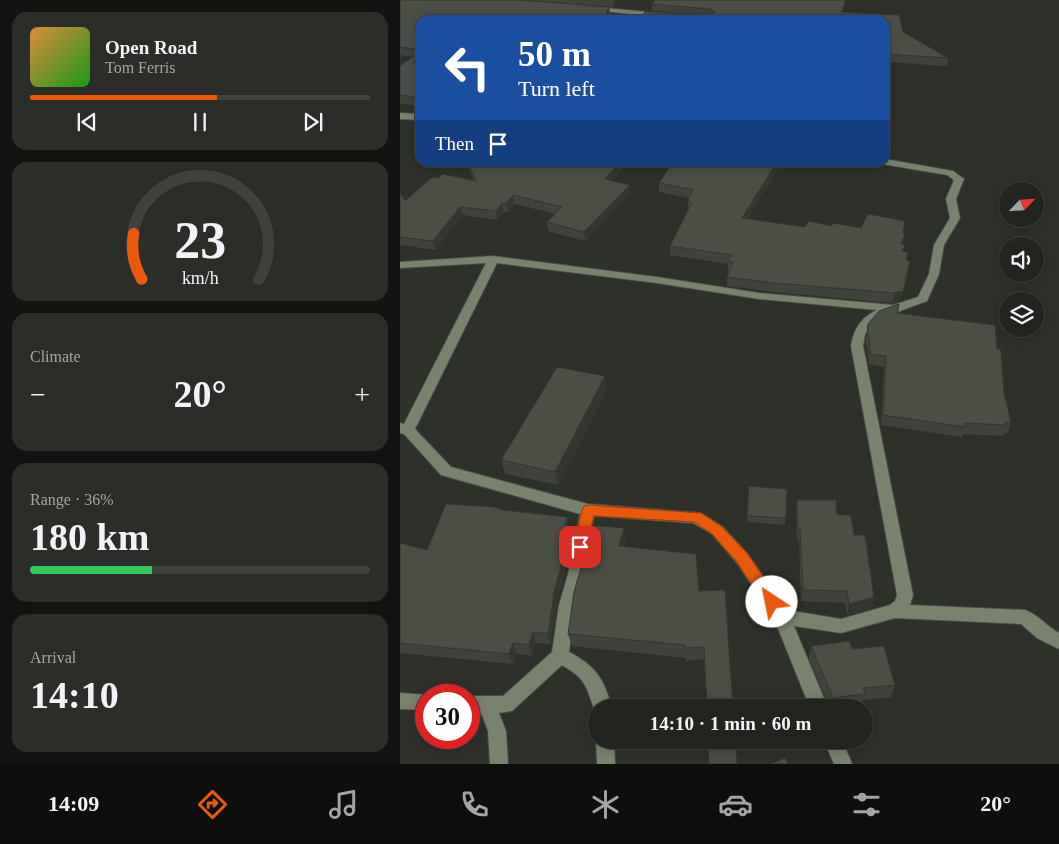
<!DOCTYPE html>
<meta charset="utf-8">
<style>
:root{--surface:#22251f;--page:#2a2d28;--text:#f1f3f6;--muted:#a2a5a4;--line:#3f423d;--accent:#ea580c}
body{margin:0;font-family:"Times New Roman",serif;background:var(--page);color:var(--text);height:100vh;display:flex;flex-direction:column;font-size:19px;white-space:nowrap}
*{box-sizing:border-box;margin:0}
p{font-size:16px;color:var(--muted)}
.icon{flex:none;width:28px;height:28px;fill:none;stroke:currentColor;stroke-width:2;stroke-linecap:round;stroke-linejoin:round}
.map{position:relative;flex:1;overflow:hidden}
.panel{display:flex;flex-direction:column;gap:12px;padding:12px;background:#131411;width:400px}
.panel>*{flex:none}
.top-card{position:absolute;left:15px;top:15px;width:475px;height:152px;border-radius:15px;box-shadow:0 2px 12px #0003,0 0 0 1px var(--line);background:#1a4fa0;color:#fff;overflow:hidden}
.needle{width:32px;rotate:65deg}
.controls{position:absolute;left:599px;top:182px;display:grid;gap:10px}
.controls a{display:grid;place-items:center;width:45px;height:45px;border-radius:50%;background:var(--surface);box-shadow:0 2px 12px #0003,0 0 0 1px var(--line);font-size:25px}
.speed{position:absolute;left:15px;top:684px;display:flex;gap:10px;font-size:25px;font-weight:700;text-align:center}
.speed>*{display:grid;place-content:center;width:65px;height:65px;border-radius:50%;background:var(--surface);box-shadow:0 2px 12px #0003,0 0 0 1px var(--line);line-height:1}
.speed .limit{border:8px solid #d22;background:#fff;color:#111}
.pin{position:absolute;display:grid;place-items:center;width:42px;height:42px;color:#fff;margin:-21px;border-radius:10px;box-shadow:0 2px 8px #0006}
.me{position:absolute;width:55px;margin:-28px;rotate:326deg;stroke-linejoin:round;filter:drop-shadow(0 0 4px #0008)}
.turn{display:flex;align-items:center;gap:18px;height:105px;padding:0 20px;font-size:22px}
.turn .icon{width:65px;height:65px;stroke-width:2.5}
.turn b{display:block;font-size:35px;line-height:42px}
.then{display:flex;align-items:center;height:48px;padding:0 20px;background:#0003;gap:10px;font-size:19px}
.big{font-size:38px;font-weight:600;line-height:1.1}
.panel .tile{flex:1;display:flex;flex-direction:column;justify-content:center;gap:8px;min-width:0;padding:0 18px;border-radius:15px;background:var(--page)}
.panel .dial{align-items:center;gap:0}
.dial svg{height:130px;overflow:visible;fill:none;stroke:var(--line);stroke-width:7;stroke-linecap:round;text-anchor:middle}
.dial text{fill:var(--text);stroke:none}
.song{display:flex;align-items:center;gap:15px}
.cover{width:60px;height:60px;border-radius:8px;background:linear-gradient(135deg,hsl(30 70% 55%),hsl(120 70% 35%))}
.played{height:5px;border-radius:2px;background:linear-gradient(90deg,var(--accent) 55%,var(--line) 55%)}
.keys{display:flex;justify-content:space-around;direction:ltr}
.heat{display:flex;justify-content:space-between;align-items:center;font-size:28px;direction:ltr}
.charge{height:8px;border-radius:4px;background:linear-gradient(90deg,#34c759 36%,var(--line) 0)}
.trip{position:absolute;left:188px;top:699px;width:285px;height:50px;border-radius:25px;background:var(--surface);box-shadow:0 2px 12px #0003,0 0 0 1px var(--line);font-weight:600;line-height:50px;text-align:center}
.tabs{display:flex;height:80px;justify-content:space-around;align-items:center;background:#0e0f0c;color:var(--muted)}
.tabs .icon{width:35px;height:35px}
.tabs .active{color:var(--accent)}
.tabs b{font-size:22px;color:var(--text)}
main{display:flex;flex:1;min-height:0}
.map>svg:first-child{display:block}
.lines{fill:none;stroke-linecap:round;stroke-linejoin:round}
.minor-casing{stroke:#484c44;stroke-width:2}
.minor{fill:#79826f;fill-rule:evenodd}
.wall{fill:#40433b}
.shaded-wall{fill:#343730}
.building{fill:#4a4e45;stroke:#343730}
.route{fill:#ea580c;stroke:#983908}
</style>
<main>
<section class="panel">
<div class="tile">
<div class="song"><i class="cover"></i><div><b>Open Road</b><p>Tom Ferris</p></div></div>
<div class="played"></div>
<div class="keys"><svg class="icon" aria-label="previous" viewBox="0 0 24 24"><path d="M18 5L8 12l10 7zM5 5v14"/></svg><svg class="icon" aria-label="pause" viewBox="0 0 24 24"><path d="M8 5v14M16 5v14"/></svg><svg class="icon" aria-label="next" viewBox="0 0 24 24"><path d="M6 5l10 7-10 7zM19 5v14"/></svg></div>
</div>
<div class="tile dial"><svg viewBox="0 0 100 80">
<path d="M14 69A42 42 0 1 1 86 69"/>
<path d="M14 69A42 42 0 0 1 9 41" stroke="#ea580c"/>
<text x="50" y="56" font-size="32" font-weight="700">23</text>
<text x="50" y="72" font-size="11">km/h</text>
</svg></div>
<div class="tile"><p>Climate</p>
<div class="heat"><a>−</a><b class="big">20°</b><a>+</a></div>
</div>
<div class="tile"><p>Range · 36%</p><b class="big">180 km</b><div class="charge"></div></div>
<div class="tile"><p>Arrival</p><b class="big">14:10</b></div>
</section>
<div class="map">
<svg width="659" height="764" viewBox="0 0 659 764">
<rect width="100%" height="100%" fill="#2d3129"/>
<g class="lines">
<g class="minor-casing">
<g id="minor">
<path d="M 193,7 L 261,13 L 264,15 L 261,17 L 191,10 L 191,8 Z"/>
<path d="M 0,113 L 20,114 L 20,120 L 0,119 Z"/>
<path d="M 485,159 L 553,171 L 564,179 L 556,199 L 560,218 L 544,245 L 539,274 L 527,301 L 476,320 L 465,334 L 463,346 L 513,595 L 510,605 L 625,610 C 638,614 647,627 659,633 L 659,649 L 637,638 L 621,624 L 495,618 L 441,633 L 394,626 L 428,708 L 410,708 L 375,621 L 337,563 L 312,534 L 293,523 L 194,516 L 184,574 L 175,605 L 169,652 C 196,666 204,679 212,708 L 196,708 L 196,713 C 185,687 189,681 162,665 L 112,711 L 99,713 L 106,731 L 108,764 L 90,764 L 88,731 L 82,715 L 69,712 L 69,696 L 103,696 L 152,652 L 159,605 L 168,574 L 180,514 L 41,475 L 4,434 L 0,433 L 0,423 L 4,424 L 86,263 L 0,268 L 0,262 L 93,256 L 257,277 L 359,293 L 493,305 L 518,297 L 529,274 L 534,245 L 550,218 L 546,199 L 554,180 L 547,175 L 482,164 L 481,162 L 485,162 ZM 97,263 L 257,283 L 359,299 L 477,310 C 461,318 454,328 451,346 L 497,595 L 495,601 L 490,605 L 441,619 L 387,610 L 347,553 L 322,526 L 301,513 L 188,504 L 51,467 L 15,429 Z"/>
<path d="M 0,693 L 30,695 L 26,695 L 26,710 L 0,709 Z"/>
<path d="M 196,739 L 214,740 L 215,764 L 197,764 Z"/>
<path d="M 424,740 L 442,740 L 452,764 L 434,764 Z"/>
</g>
</g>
<use href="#minor" class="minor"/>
</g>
<g class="wall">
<path d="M 0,0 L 217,0 L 213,8 L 209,8 L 210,15 L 20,20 L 20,106 L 0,104 L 0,66 L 12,57 L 0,55 Z"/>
<path d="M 255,0 L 447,0 L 443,12 L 499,15 L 503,32 L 548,58 L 547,66 L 485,62 L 485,20 L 241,20 L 241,17 L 246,11 L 288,14 L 252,11 L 252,4 Z"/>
<path d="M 66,162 L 228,162 L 212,181 L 230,193 L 185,241 L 148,231 L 147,222 L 156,214 L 114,204 L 108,212 L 104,212 L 97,220 L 62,215 L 36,250 L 0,245 L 0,192 L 5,201 L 38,178 L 74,181 Z"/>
<path d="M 377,170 L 347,219 L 405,227 L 431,226 L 505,233 L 502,245 L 509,270 L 501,300 L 493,303 L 373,292 L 327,286 L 327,277 L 329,271 L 328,271 L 328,264 L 270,255 L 270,246 L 288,210 L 288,201 L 289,198 L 259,192 L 259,183 Z"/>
<path d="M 499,304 L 498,313 L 597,349 L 604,393 L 611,422 L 608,433 L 604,433 L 603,436 L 563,434 L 562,437 L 481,425 L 484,367 L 469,364 L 467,345 L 465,345 L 468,324 Z"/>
<path d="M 207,389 L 158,485 L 105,474 L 101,460 Z"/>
<path d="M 387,489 L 385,525 L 347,522 L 347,516 Z"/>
<path d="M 397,500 L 437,515 L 454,535 L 474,597 L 472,608 L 447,615 L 445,603 L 401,601 L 399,540 L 397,540 L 396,512 Z"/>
<path d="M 103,510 L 167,517 L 169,525 L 171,526 L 174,537 L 157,604 L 151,644 L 136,643 L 132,656 L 117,654 L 113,664 L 0,653 L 0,543 L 27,550 Z"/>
<path d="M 226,541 L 224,547 L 299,591 L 325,590 L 305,659 L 286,661 L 286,658 L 172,646 L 168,634 Z"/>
<path d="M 411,646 L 452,649 L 495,685 L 491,697 L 463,700 L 462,706 L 448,708 L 429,708 L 429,706 L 409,658 Z"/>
</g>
<g class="shaded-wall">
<path d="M 213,0 L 217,0 L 213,8 Z"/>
<path d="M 445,0 L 447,0 L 441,20 L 442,12 Z"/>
<path d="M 209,7 L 210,15 L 208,20 L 204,20 Z"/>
<path d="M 220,162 L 228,162 L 206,187 L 205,179 Z"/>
<path d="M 377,162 L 378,162 L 377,170 L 341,227 L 342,218 Z"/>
<path d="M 230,185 L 230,193 L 185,241 L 184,232 Z"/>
<path d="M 113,195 L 114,204 L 108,212 L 106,204 Z"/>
<path d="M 102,203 L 104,212 L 97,220 L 96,211 Z"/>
<path d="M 60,207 L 62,215 L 36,250 L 33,241 Z"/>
<path d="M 510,261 L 501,300 L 493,303 L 494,293 Z"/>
<path d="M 205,376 L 207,389 L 158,485 L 155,472 Z"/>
<path d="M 167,517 L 170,529 L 165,525 Z"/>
<path d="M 171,526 L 174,537 L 157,604 L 151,644 L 148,634 L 154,593 Z"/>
<path d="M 224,528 L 226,541 L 221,559 L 219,546 Z"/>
<path d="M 474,597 L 472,608 L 447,615 L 449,604 Z"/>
<path d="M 133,632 L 136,643 L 132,656 L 129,645 Z"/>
<path d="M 113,643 L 117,654 L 113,664 L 109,654 Z"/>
</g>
<g class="building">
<path d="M 0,0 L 121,0 L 209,7 L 204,20 L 20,20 L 20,50 L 0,47 Z"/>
<path d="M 255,0 L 445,0 L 442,12 L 499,15 L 503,32 L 548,58 L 485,54 L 485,20 L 262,20 L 241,17 L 246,11 L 286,14 L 313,14 L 315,12 L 310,9 L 252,4 Z"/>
<path d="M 20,51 L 20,98 L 0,95 L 0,66 Z"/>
<path d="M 68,162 L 220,162 L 205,179 L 230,185 L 184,232 L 147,222 L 162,207 L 113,195 L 106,204 L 102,203 L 96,211 L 60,207 L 33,241 L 0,237 L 0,192 L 5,201 L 32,177 L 38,178 L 43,174 L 76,181 Z"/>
<path d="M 273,162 L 377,162 L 342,218 L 405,227 L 409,221 L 431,226 L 433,223 L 461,228 L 468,214 L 505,221 L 503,233 L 505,233 L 501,244 L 505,245 L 502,251 L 508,252 L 506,260 L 510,261 L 503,291 L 494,293 L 374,283 L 327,277 L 333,262 L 328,261 L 332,255 L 270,246 L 292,202 L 288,201 L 293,190 L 259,183 Z"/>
<path d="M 499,304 L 497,313 L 595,325 L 597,349 L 601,350 L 604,393 L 611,422 L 605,422 L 606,425 L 564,423 L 565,427 L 483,415 L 486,356 L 470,354 L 469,335 L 467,335 L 468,324 L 479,311 Z"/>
<path d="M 157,367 L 205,376 L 155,472 L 101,460 Z"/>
<path d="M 349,486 L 387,489 L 386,518 L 347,516 Z"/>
<path d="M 397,500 L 436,500 L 437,515 L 451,515 L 454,535 L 465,535 L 474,597 L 449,604 L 447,591 L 403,590 L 400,529 L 398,529 Z"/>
<path d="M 46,504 L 94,507 L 103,510 L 167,517 L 165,525 L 171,526 L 154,593 L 148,634 L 133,632 L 129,645 L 113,643 L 109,654 L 0,643 L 0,543 L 27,550 Z"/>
<path d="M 189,525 L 224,528 L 219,546 L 296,554 L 299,591 L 325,590 L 333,708 L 307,708 L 304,647 L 285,648 L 285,645 L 168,634 L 174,592 L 183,561 Z"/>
<path d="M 450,641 L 452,649 L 484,646 L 495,685 L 463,688 L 465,694 L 431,698 L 432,695 L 411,646 Z"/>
<path d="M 308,740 L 336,740 L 337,764 L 309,764 Z"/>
<path d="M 385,758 L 388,764 L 370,764 Z"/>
</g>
<path class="route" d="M 188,505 L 301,513 L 321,526 L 347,553 L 377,597 L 379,602 L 377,607 L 372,608 L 366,607 L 337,562 L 312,534 L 294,522 L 194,516 L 185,551 L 180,553 L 175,551 L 173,547 L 182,510 L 184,506 Z"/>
</svg>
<div class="controls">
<a><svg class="needle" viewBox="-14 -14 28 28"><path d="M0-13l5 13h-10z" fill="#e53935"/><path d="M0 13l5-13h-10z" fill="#a2a5a4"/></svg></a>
<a><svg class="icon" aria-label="sound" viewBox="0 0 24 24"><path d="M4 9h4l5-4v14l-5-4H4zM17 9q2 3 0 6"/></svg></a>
<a><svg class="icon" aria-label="layers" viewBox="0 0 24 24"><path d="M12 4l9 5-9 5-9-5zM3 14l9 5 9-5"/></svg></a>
</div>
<div class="speed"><div class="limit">30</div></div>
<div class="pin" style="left:180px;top:547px;background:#d93025"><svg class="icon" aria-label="arrive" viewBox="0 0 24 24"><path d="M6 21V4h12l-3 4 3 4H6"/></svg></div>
<svg class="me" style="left:372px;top:602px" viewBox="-20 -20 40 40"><circle r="19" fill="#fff"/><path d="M0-13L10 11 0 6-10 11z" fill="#ea580c"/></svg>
<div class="trip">14:10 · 1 min · 60 m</div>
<div class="top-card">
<div class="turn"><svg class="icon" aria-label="left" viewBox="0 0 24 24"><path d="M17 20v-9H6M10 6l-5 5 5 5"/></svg><div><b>50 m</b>Turn left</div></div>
<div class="then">Then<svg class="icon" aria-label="arrive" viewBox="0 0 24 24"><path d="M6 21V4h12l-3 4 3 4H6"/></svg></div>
</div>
</div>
</main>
<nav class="tabs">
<b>14:09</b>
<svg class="icon active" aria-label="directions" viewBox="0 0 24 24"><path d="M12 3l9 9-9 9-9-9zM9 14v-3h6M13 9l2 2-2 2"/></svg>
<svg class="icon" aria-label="music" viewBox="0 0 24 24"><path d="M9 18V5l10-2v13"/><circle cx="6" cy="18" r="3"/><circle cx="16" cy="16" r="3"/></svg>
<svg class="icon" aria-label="phone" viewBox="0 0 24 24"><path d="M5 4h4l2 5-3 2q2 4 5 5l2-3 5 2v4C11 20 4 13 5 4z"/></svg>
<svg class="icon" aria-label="climate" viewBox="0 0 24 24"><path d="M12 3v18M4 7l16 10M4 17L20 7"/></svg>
<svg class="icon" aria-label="car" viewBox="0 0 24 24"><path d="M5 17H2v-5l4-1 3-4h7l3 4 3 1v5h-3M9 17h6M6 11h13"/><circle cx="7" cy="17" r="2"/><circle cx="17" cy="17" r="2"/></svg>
<svg class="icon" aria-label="filters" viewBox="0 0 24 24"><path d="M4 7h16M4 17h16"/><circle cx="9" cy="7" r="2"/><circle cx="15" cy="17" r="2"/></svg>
<b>20°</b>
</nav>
